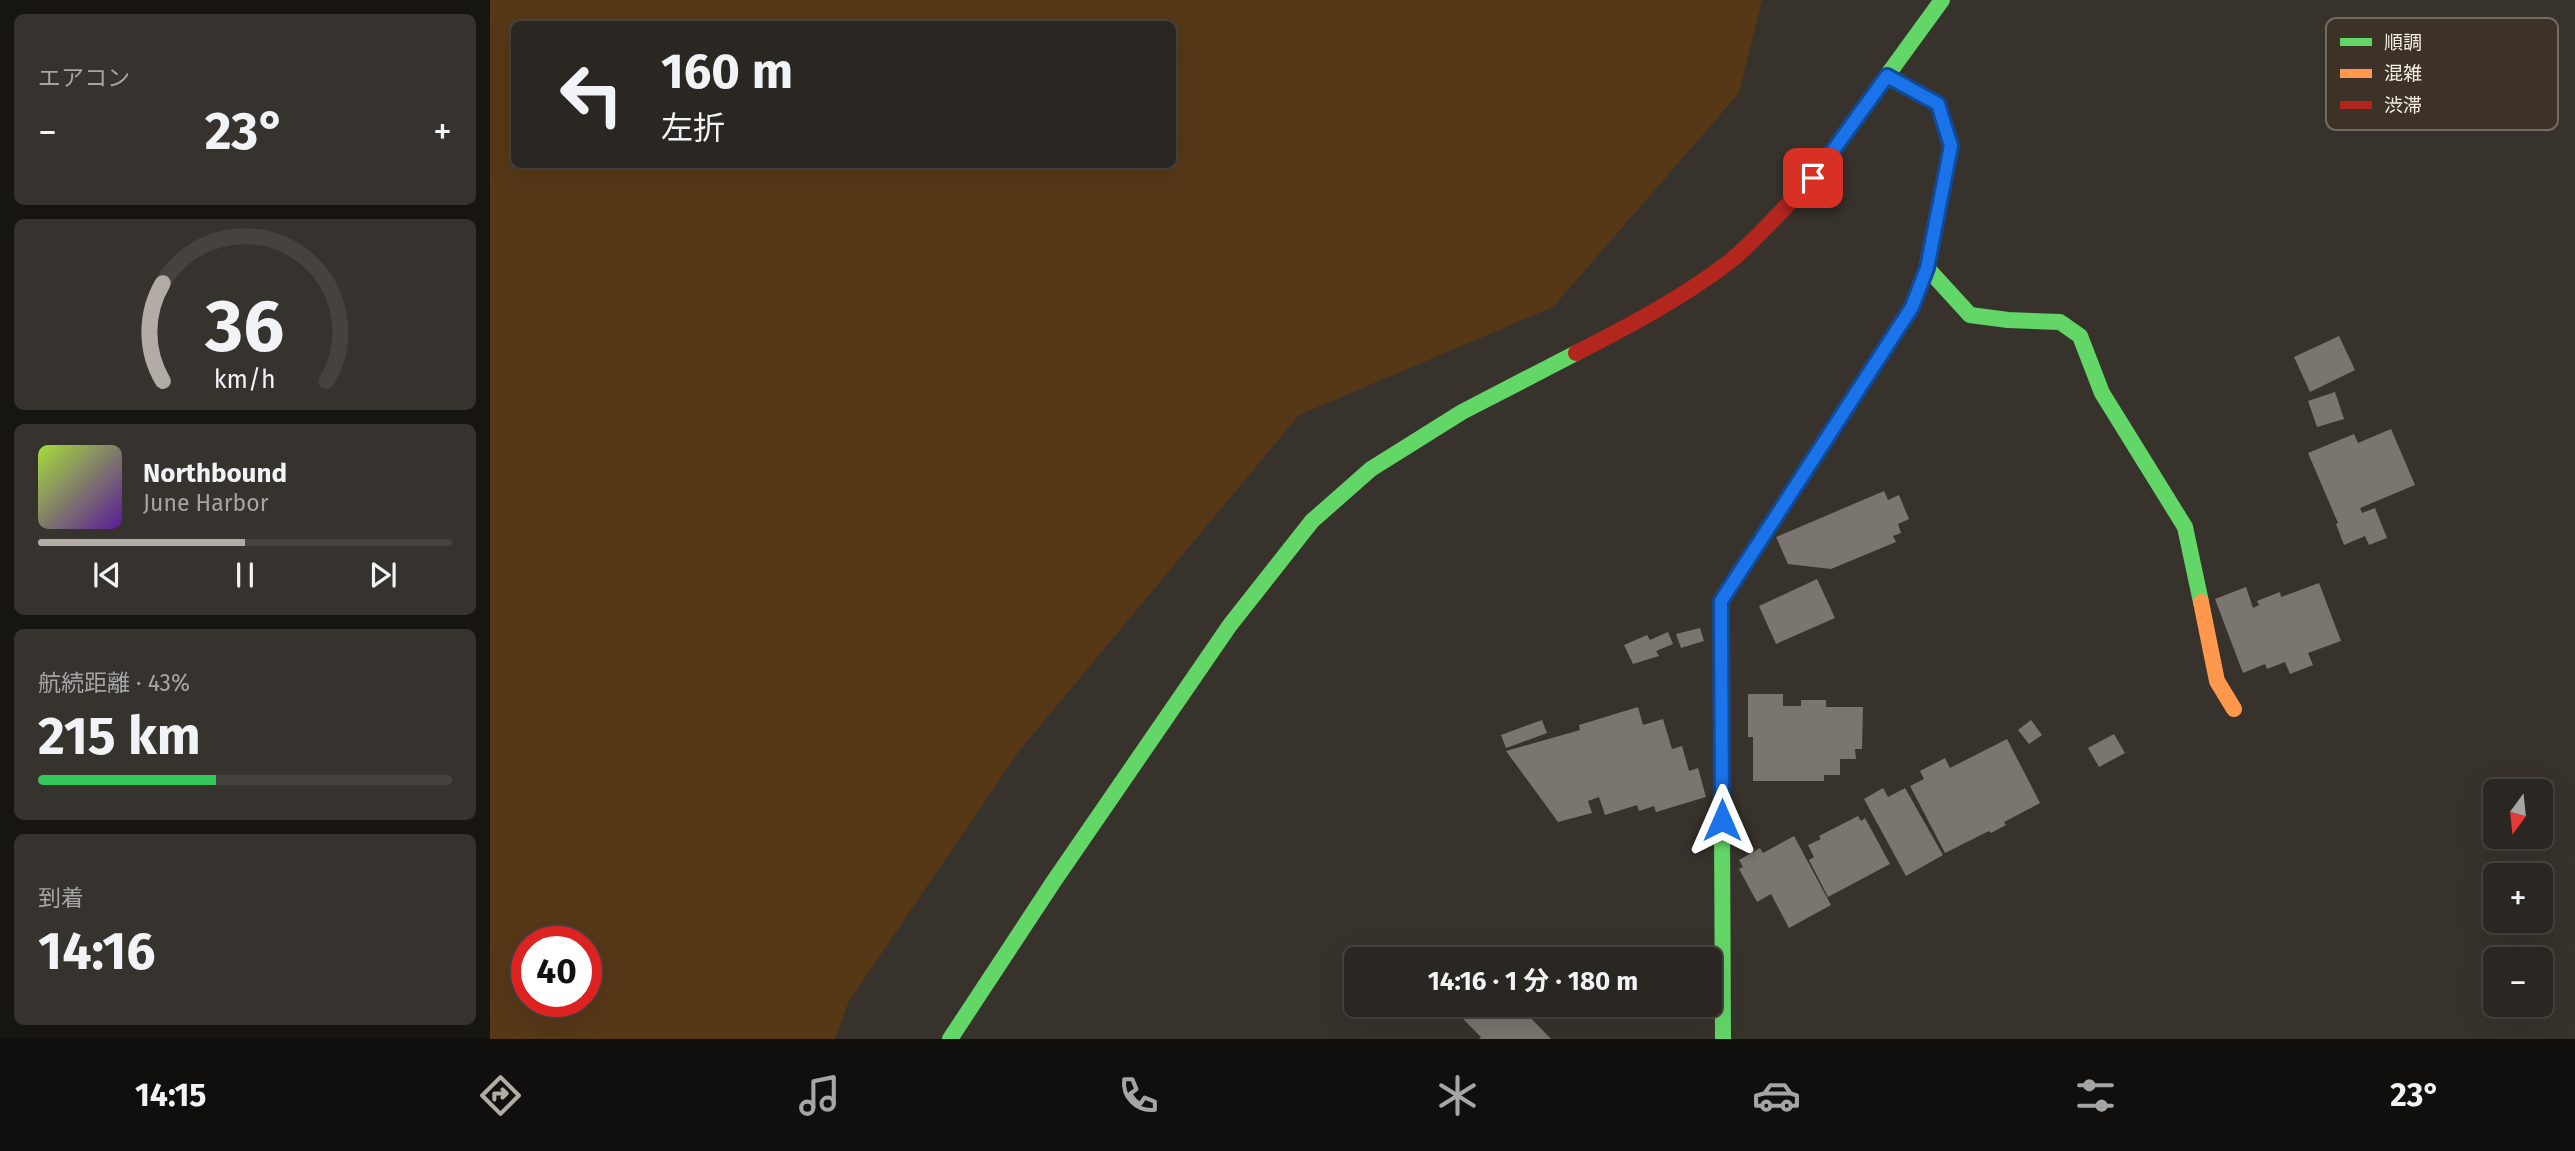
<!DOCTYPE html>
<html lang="ja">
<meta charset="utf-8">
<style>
:root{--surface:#2a2621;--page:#36322e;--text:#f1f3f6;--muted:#a5a5a5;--line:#46433f;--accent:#b2aca5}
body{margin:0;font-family:"Fira Sans","Noto Sans JP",sans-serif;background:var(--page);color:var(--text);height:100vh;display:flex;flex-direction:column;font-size:26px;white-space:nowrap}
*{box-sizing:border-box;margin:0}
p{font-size:23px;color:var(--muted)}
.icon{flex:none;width:38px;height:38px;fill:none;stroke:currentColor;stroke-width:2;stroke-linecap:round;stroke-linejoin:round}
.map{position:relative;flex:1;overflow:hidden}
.details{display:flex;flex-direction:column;gap:14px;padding:14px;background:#171512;width:490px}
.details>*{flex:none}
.guide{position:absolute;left:21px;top:21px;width:665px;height:147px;border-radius:10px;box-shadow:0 7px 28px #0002,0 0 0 2px var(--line);background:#2a2621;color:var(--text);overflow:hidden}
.needle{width:46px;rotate:195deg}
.tools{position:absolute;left:1993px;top:779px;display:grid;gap:14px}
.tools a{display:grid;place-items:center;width:70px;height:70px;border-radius:10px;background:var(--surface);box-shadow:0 7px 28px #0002,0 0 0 2px var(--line);font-size:35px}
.speed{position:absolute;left:21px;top:926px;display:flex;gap:14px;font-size:35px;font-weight:700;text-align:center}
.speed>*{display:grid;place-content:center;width:91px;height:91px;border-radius:50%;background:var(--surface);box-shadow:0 7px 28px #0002,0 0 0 2px var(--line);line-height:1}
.speed .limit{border:10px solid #d22;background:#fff;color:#111}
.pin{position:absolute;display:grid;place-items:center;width:60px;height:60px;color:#fff;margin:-30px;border-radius:14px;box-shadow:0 4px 10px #0006}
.me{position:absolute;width:77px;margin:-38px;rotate:0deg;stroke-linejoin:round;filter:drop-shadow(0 0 5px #0008)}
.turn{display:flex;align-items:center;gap:24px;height:147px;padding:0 35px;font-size:32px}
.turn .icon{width:91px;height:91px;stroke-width:2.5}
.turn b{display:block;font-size:49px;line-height:60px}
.big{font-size:52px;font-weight:700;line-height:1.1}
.details .widget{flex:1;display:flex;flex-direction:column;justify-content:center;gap:10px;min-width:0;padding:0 24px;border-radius:10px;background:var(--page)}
.details .dial{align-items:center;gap:0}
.dial svg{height:182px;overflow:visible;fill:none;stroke:var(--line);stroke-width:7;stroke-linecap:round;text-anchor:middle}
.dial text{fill:var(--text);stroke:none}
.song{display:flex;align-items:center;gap:21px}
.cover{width:84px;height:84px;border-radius:10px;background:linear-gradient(135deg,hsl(80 70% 55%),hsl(270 70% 35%))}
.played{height:7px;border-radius:4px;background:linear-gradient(90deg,var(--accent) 50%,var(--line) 50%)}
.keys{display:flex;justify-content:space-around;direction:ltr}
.heat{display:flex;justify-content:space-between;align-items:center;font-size:38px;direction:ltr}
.charge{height:10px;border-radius:5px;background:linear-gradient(90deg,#34c759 43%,var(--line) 0)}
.trip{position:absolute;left:854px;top:947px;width:378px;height:70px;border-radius:10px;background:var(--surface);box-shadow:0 7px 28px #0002,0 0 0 2px var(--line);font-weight:700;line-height:70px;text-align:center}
.menu{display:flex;height:112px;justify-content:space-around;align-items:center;background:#110f0d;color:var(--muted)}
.menu .icon{width:49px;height:49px}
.menu .active{color:var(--accent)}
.menu b{font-size:32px;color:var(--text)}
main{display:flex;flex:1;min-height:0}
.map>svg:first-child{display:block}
.green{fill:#563817;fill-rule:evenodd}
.building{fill:#7b7570}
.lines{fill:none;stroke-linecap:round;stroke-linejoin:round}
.fast{stroke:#63d668;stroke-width:16}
.slow{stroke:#ff974d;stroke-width:16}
.jam{stroke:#b3261e;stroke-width:16}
.route-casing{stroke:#114b97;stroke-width:18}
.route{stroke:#1a73e8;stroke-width:12}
.key{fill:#3d3227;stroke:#746a60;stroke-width:2}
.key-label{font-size:19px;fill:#f4ede6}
</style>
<main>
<section class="details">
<div class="widget"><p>エアコン</p>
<div class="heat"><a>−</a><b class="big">23°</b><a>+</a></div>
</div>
<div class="widget dial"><svg viewBox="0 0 100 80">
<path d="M14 69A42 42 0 1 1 86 69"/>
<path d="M14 69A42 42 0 0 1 14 26" stroke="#b2aca5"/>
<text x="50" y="56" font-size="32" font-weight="700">36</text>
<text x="50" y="72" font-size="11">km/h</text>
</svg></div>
<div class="widget">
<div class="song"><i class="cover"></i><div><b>Northbound</b><p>June Harbor</p></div></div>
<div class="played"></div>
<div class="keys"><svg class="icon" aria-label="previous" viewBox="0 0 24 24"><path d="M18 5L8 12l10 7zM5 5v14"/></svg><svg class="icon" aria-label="pause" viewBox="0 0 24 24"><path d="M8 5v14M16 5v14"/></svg><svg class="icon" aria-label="next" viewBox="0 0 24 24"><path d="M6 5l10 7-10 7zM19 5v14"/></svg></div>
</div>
<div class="widget"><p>航続距離 · 43%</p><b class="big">215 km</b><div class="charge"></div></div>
<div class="widget"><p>到着</p><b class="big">14:16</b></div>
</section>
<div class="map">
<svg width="2085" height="1039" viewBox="0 0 2085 1039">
<rect width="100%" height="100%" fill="#38322c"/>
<path class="green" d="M 0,0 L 1272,0 L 1249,93 L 1063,307 L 809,415 L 529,751 L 359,1001 L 345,1039 L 0,1039 ZM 24,24 L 682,24 L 682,164 L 24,164 ZM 37,942 L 96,942 L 96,1001 L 37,1001 Z"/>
<g class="building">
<path d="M 1849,336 L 1865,370 L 1820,392 L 1804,357 Z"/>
<path d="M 1845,392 L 1854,419 L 1827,427 L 1818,401 Z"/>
<path d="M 1901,429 L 1925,485 L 1870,508 L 1872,513 L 1885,508 L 1897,538 L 1879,545 L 1875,536 L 1854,545 L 1846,524 L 1848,523 L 1818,453 L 1864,434 L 1868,443 Z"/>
<path d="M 1394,491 L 1398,500 L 1409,495 L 1419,519 L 1408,524 L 1411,533 L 1403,536 L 1406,542 L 1341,569 L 1298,564 L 1286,537 Z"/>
<path d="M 1327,579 L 1345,618 L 1286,644 L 1269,606 Z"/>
<path d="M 1829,583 L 1851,641 L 1818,653 L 1823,665 L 1800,674 L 1795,662 L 1777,669 L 1775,664 L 1753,673 L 1725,599 L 1756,587 L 1763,608 L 1769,605 L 1767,601 L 1790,592 L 1791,597 Z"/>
<path d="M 1210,628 L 1214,641 L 1191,648 L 1186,634 Z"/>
<path d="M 1178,632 L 1183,644 L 1166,651 L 1169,656 L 1143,664 L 1134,645 L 1157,635 L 1160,640 Z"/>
<path d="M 1258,694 L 1293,694 L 1293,706 L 1311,706 L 1311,700 L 1336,700 L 1336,707 L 1373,707 L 1372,749 L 1365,749 L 1366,759 L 1350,759 L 1350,775 L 1334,775 L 1334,781 L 1263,781 L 1263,737 L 1258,737 Z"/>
<path d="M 1148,707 L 1153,725 L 1173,719 L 1182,749 L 1192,746 L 1199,771 L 1208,768 L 1216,797 L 1166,812 L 1164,806 L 1149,811 L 1147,805 L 1115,815 L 1109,797 L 1098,801 L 1102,813 L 1068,822 L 1016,751 L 1090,730 L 1089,725 Z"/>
<path d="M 1052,720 L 1057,733 L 1016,748 L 1011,735 Z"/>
<path d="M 1541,720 L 1552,735 L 1539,744 L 1528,730 Z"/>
<path d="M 1624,734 L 1635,753 L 1609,767 L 1598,748 Z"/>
<path d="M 1517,739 L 1550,803 L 1514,822 L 1516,825 L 1501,833 L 1499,831 L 1455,853 L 1420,786 L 1434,779 L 1430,771 L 1455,758 L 1460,768 Z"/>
<path d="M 1393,788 L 1398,797 L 1415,788 L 1453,855 L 1416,876 L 1374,799 Z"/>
<path d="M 1368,816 L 1371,821 L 1375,818 L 1400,864 L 1338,897 L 1319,860 L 1324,857 L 1318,845 L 1331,839 L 1329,836 Z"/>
<path d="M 1304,836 L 1341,905 L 1299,928 L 1281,894 L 1267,902 L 1249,869 L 1253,867 L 1249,860 L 1270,848 L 1273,853 Z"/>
<path d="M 1035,951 L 1043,959 L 1028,959 Z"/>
<path d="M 985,1004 L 1032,1004 L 1030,1007 L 1061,1039 L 989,1039 L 991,1037 L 972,1018 Z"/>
</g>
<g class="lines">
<g class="fast">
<path d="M 1332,165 L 1452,0"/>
<path d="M 1437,268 L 1480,315 L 1518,320 L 1570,322 L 1590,336 L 1612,393 L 1695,527 L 1711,602"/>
<path d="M 1319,465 L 1422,307 L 1437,268 L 1461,146 L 1448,104 L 1397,76"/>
<path d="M 1231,615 L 1233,1039"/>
<path d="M 460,1039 L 564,881 L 740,625 L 822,521 L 881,469 L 972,412 L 1086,353"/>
</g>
<path class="slow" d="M 1711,602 L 1727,681 L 1744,709"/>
<g class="jam">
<path d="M 1086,353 C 1139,326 1192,298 1239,262 C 1268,239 1297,204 1323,178 L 1332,165"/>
<path d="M 1231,615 L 1231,601 L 1319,465"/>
</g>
</g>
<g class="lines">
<g class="route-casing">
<path id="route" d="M 1232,820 L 1231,601 L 1422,307 L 1437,268 L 1461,146 L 1448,104 L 1397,76 L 1323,178"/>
</g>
<use href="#route" class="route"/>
</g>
<rect x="1836" y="18" width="232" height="112" rx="10" class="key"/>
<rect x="1850" y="38" width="32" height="8" fill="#63d668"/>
<rect x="1850" y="69" width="32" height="9" fill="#ff974d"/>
<rect x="1850" y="101" width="32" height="8" fill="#b3261e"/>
<g class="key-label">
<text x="1894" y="49">順調</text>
<text x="1894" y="80">混雑</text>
<text x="1894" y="112">渋滞</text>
</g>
</svg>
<div class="tools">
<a><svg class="needle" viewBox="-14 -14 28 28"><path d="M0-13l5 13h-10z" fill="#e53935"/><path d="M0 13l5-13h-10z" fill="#a5a5a5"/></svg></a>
<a>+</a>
<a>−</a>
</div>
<div class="speed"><div class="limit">40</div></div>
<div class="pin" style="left:1323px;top:178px;background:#d93025"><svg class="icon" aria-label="arrive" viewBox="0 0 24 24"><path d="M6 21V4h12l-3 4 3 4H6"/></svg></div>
<svg class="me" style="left:1232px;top:820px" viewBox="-20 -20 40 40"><path d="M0-17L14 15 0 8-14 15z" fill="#1a73e8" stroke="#fff" stroke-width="4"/></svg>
<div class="trip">14:16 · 1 分 · 180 m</div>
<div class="guide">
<div class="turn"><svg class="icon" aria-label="left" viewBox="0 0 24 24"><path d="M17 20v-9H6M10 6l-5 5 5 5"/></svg><div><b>160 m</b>左折</div></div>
</div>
</div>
</main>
<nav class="menu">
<b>14:15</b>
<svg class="icon active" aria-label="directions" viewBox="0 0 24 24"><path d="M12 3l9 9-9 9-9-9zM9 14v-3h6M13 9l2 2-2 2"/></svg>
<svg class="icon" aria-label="music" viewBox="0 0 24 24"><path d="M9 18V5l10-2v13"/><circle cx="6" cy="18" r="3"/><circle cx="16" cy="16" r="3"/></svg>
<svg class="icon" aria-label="phone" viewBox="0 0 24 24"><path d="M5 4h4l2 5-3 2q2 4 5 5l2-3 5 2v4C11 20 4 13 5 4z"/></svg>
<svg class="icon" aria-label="climate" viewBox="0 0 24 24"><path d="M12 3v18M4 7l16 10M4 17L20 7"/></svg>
<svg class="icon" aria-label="car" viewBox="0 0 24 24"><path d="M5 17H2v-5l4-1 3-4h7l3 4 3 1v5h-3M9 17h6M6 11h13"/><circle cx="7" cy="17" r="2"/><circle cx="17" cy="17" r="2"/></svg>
<svg class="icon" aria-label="filters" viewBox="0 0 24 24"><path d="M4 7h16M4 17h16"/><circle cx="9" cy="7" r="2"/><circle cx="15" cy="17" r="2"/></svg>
<b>23°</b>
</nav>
